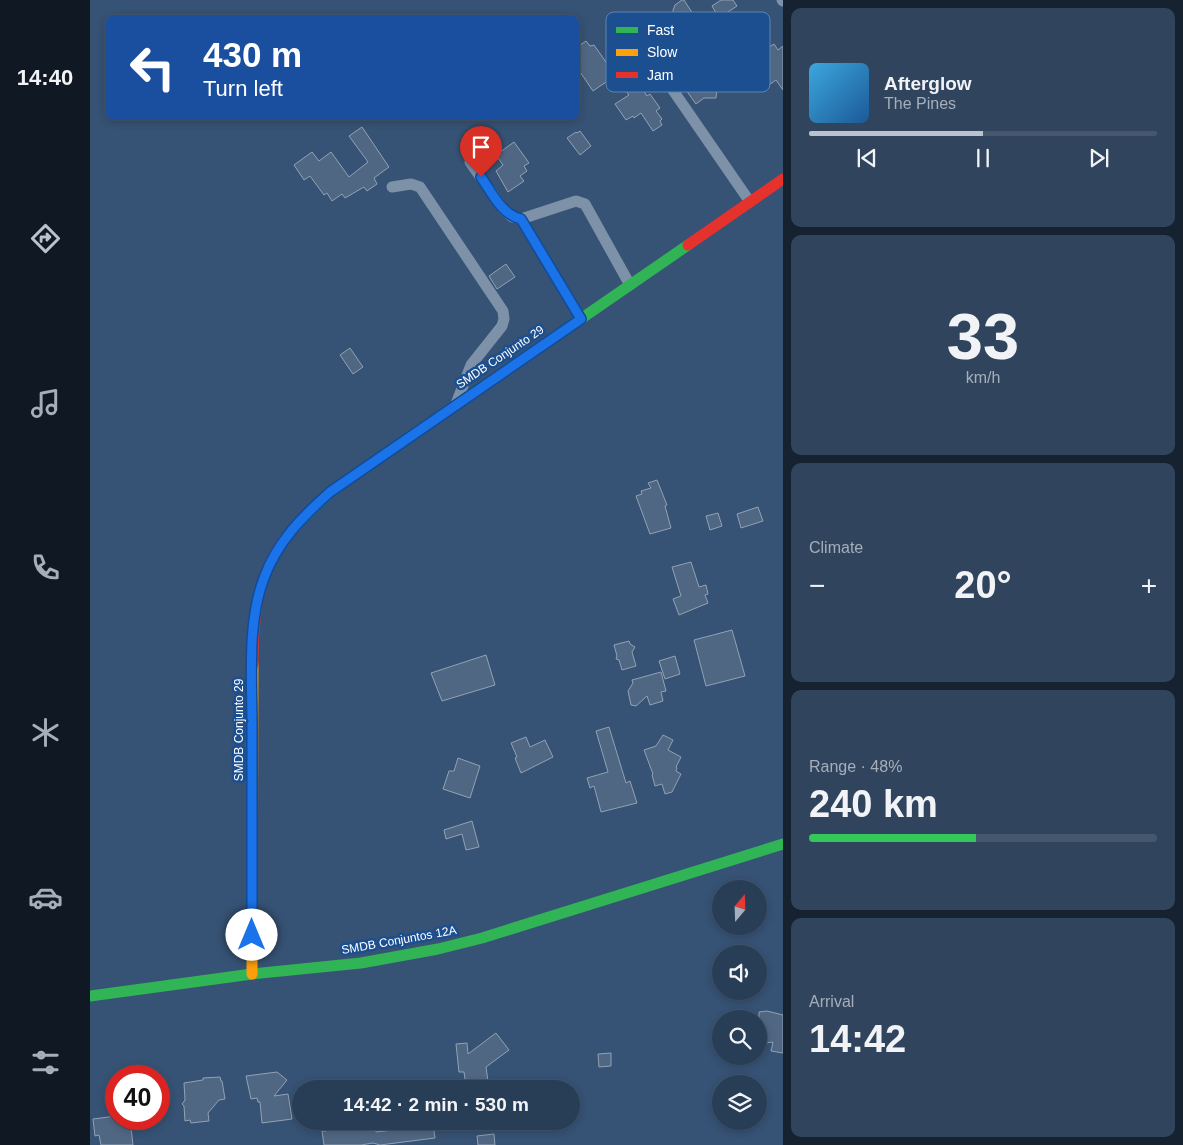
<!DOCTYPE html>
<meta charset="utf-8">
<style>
:root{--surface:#283e57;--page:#30455d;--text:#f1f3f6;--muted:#a5aeba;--line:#44576d;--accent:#b9c2ce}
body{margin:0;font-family:Helvetica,sans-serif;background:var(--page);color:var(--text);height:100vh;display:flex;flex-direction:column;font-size:19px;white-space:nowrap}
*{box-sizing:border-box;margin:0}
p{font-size:16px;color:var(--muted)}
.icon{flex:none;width:28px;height:28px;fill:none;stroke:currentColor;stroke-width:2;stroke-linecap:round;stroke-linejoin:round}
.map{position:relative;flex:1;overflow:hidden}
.side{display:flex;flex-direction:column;gap:8px;padding:8px;background:#162230;width:400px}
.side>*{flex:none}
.hud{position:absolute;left:15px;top:15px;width:475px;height:105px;border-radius:10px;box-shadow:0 2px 8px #0003,0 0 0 1px var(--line);background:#1a4fa0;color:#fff;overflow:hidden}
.needle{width:32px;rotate:19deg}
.fabs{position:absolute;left:622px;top:880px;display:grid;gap:10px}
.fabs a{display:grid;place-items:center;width:55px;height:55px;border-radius:50%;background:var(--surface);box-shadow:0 2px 8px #0003,0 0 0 1px var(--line);font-size:25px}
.speed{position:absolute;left:15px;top:1065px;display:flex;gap:10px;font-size:25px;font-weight:700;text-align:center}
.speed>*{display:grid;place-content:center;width:65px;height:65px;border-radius:50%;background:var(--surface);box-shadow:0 2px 8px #0003,0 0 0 1px var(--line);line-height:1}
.speed .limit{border:8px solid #d22;background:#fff;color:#111}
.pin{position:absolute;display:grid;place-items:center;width:42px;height:42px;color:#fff;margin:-51px -21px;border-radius:50% 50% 50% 0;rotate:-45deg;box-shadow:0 0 5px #0007}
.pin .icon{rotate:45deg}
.me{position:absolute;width:55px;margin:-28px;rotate:0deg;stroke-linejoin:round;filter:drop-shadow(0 0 4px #0008)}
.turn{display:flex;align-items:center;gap:18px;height:105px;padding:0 15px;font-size:22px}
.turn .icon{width:65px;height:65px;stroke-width:2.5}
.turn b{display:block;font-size:35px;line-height:42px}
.big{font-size:38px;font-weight:700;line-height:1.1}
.side .tile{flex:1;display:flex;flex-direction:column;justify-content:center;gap:8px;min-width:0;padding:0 18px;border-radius:10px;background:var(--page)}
.side .dial{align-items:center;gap:0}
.dial b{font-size:65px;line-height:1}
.song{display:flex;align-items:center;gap:15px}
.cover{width:60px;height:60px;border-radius:8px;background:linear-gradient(135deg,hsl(200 70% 55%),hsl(210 70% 35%))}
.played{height:5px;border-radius:2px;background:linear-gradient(90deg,var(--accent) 50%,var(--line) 50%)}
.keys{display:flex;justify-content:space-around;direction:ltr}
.heat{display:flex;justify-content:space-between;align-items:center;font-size:28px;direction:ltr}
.charge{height:8px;border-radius:4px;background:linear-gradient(90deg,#34c759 48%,var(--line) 0)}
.trip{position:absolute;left:202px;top:1080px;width:288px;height:50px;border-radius:25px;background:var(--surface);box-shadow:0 2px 8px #0003,0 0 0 1px var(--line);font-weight:700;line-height:50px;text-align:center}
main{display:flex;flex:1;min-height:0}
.tabs{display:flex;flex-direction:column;width:90px;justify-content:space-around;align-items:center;background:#101923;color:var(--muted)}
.tabs .icon{width:35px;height:35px}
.tabs .current{color:var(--accent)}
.tabs b{font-size:22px;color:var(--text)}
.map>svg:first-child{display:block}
.building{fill:#506783;stroke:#92a2b6}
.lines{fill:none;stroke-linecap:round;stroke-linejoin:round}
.street{stroke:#7d92a8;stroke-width:11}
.fast{stroke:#30b455;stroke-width:11}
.slow{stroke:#ff9f0a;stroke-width:11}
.jam{stroke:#e5322d;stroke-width:11}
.route-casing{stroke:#114b97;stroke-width:12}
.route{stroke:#1a73e8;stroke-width:9}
.labels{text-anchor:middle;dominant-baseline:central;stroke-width:5;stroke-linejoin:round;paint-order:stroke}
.street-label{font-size:12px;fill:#fff;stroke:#1b4f8f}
.key{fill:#1b4f8f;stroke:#5f84b1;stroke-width:1}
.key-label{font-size:14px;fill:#fff}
</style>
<main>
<nav class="tabs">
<b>14:40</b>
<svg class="icon current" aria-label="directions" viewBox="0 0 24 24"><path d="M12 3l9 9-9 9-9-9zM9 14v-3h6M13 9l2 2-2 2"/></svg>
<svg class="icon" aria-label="music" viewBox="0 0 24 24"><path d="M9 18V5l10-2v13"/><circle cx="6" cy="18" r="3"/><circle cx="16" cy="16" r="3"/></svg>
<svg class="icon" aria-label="phone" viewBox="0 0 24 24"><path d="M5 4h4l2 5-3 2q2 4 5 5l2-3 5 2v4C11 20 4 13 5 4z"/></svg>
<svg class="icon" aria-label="climate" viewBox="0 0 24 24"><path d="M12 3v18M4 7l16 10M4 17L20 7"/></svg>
<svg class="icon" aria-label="car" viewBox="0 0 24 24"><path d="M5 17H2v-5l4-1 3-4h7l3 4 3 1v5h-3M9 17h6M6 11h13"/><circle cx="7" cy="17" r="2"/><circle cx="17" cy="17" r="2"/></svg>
<svg class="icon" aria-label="filters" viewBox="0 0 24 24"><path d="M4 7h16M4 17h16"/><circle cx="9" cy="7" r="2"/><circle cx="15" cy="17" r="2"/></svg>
</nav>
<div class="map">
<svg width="693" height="1145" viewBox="0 0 693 1145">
<rect width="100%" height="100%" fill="#365274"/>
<g class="building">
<path d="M 592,0 L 594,0 L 603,14 L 593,20 L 591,17 L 584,21 L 583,10 L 585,5 Z"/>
<path d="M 631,0 L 643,0 L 647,6 L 629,18 L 622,6 Z"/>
<path d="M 614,36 L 617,41 L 622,37 L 628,46 L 622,50 L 624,52 L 591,76 L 628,79 L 626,98 L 614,98 L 606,104 L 578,65 L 578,61 Z"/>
<path d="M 496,41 L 500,46 L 504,45 L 518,65 L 530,56 L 538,67 L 503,91 L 486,66 L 486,61 L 491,58 L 486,48 Z"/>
<path d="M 684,44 L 688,50 L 693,46 L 693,90 L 686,80 L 679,85 L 671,75 L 673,73 L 666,64 L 671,61 L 666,55 Z"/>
<path d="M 548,82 L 557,96 L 560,94 L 570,108 L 566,111 L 572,119 L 570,121 L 572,125 L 563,131 L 551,113 L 544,118 L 543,116 L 536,120 L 525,104 L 539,95 L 536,91 Z"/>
<path d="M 272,127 L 299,167 L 284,178 L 287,184 L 277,191 L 274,187 L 255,198 L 252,194 L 242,201 L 237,193 L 234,195 L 220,176 L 214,180 L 204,165 L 222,152 L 229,161 L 241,152 L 259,177 L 278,162 L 259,136 Z"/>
<path d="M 490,131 L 501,146 L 490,155 L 477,138 L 486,132 L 487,133 Z"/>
<path d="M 424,142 L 439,163 L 434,166 L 437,171 L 430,176 L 434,181 L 418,192 L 406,171 L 413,165 L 406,155 Z"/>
<path d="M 416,264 L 425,277 L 407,289 L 399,276 Z"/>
<path d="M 260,348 L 273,367 L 263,374 L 250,355 Z"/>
<path d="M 567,480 L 577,505 L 575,506 L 581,528 L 560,534 L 546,496 L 552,494 L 551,491 L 561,488 L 558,483 Z"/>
<path d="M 668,507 L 673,521 L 651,528 L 647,514 Z"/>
<path d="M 628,513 L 632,526 L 620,530 L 616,516 Z"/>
<path d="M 601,562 L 609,587 L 616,585 L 618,594 L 615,595 L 618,603 L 589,615 L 583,599 L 591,596 L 582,567 Z"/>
<path d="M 642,630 L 655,676 L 616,686 L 604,640 Z"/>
<path d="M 539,641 L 540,644 L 545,647 L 542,652 L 546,666 L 532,670 L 529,660 L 526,659 L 527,656 L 524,645 Z"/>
<path d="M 396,655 L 405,685 L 352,701 L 341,673 Z"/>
<path d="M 585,656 L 590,674 L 575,679 L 569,661 Z"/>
<path d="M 571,672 L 576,691 L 571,692 L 573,701 L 560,705 L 557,696 L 546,706 L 541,705 L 538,691 L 543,683 L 542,680 Z"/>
<path d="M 519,727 L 536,783 L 540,781 L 547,803 L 511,812 L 504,786 L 500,788 L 497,778 L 518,772 L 506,731 Z"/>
<path d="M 573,735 L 583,740 L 578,750 L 591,757 L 586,767 L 587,768 L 586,771 L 591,774 L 582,792 L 575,794 L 572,784 L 565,786 L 562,775 L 563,774 L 554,750 L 566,746 Z"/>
<path d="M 436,737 L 440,747 L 455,740 L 463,757 L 431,773 L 425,758 L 427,757 L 421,743 Z"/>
<path d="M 368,758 L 390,766 L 380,798 L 353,789 L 359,771 L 364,771 Z"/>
<path d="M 382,821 L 389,847 L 376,850 L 372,834 L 356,839 L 354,830 Z"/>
<path d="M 677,1011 L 693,1015 L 693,1053 L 681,1051 L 683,1042 L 669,1044 L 669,1012 Z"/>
<path d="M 406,1033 L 419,1050 L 396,1067 L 399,1089 L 379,1089 L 379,1085 L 376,1086 L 374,1072 L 369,1072 L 366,1044 L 377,1043 L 378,1054 Z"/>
<path d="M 521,1053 L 521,1066 L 509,1067 L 508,1054 Z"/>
<path d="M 187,1072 L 197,1080 L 184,1096 L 198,1094 L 202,1119 L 172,1123 L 170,1102 L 168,1102 L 167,1098 L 161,1099 L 156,1076 Z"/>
<path d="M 130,1077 L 131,1081 L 132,1081 L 135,1099 L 129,1100 L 118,1113 L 119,1121 L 101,1123 L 100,1120 L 95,1121 L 94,1106 L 92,1104 L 95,1100 L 94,1083 L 113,1080 L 113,1078 Z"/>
<path d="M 26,1116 L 26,1119 L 40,1119 L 43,1145 L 11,1145 L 9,1135 L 5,1136 L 3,1119 Z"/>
<path d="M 235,1121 L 285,1121 L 286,1132 L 312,1129 L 311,1121 L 339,1121 L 340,1124 L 343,1124 L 345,1138 L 290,1145 L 283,1143 L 271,1145 L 234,1145 L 232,1131 L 236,1131 Z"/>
<path d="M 404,1134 L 405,1145 L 388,1145 L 387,1136 Z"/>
</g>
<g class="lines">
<g class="street">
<path d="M 692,0 L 693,1"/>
<path d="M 569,18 L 571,67 L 578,83 L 660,202"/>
<path d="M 380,162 L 413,209 L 422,217 L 431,219 L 486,201 L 495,204 L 540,285"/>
<path d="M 302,187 L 321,184 L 330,187 L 413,311 L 414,319 L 412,326 L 381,365 L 366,404"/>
<path d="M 431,219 L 491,319"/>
</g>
<g class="fast">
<path d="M 193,541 L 213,518 L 240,492 L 598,245"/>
<path d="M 0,996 L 162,974 L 271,963 L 348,949 L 392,938 L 693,844"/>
</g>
<path class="slow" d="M 162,974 L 163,664"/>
<g class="jam">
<path d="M 598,245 L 693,179"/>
<path d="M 163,664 C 163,621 166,578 193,541"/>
</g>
</g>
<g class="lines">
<g class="route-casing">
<path id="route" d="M 162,935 C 162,865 162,795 162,726 C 162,679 157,622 174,578 C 187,542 212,517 240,492 L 491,319 L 431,219 C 412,215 402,193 391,177"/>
</g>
<use href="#route" class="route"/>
</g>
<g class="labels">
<g class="street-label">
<text transform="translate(410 357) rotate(-34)">SMDB Conjunto 29</text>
<text transform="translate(149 730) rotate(-90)">SMDB Conjunto 29</text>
<text transform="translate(309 940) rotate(-10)">SMDB Conjuntos 12A</text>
</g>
</g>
<rect x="516" y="12" width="164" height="80" rx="8" class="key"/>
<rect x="526" y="27" width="22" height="6" fill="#30b455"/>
<rect x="526" y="49" width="22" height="7" fill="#ff9f0a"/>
<rect x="526" y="72" width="22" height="6" fill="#e5322d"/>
<g class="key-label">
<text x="557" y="35">Fast</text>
<text x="557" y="57">Slow</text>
<text x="557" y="80">Jam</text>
</g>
</svg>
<div class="fabs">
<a><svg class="needle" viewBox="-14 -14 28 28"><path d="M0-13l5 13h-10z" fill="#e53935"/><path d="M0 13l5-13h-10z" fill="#a5aeba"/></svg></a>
<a><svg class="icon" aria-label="sound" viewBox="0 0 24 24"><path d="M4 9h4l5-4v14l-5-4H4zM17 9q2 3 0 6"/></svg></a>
<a><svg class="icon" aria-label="search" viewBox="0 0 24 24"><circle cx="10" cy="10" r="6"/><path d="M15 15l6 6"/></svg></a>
<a><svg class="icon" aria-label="layers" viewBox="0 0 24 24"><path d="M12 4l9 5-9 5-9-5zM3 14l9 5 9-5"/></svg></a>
</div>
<div class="speed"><div class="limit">40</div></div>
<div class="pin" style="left:391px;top:177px;background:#d93025"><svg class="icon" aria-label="arrive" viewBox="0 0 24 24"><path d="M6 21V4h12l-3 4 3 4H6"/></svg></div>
<svg class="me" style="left:162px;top:935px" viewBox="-20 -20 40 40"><circle r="19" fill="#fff"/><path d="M0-13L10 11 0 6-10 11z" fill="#1a73e8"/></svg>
<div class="trip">14:42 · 2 min · 530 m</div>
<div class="hud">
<div class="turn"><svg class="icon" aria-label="left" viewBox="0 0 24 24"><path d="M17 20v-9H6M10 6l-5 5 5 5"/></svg><div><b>430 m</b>Turn left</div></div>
</div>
</div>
<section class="side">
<div class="tile">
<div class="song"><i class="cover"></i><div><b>Afterglow</b><p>The Pines</p></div></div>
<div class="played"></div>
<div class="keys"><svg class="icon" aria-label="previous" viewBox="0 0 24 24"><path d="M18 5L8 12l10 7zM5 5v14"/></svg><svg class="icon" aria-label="pause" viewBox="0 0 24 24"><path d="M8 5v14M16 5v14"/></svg><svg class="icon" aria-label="next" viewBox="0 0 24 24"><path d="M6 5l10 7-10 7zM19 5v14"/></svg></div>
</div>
<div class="tile dial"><b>33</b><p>km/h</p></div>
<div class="tile"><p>Climate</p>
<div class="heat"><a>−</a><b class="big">20°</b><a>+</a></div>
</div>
<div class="tile"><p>Range · 48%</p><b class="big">240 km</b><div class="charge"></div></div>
<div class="tile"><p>Arrival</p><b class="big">14:42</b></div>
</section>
</main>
